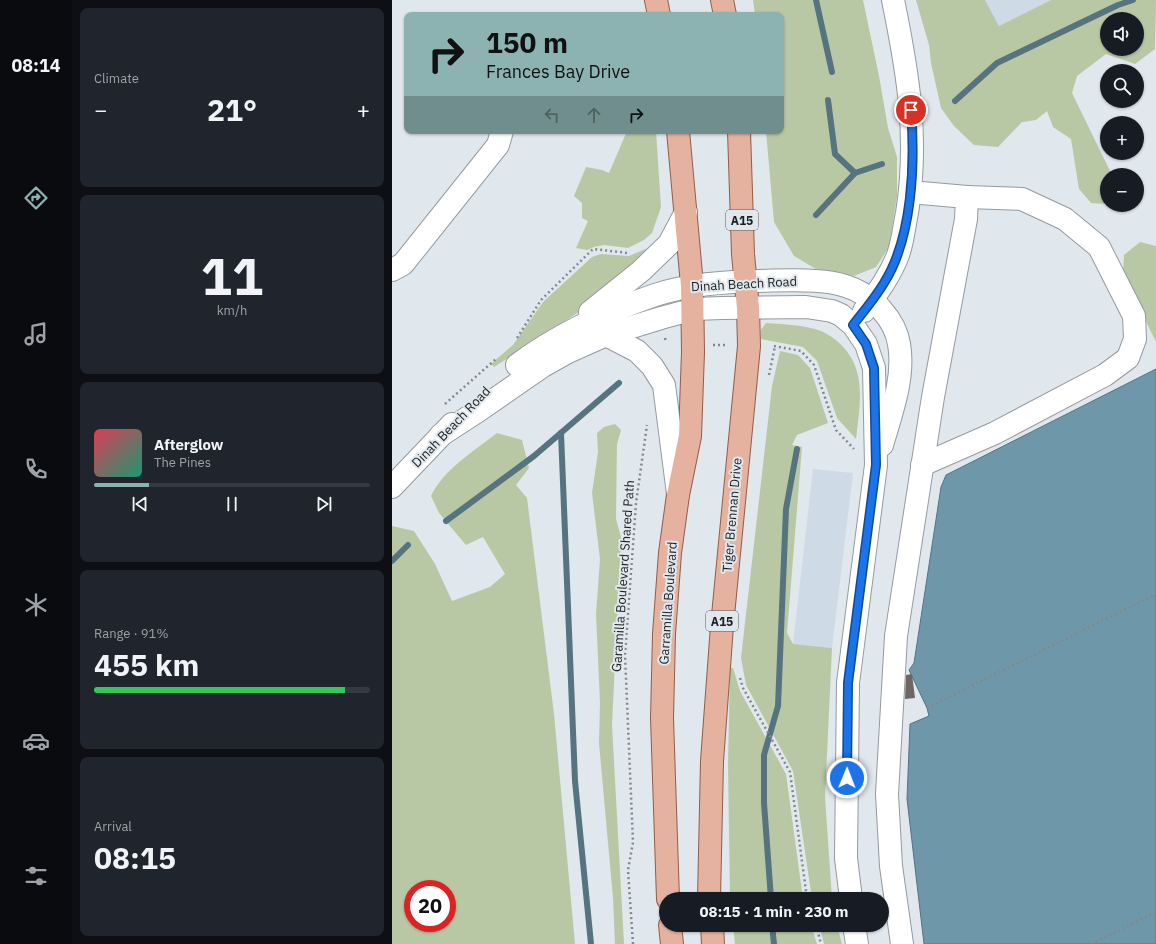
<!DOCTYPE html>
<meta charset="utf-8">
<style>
:root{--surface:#171b24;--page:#20242c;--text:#f1f3f6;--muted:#9ea1a6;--line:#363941;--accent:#8db2b2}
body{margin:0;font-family:"IBM Plex Sans",sans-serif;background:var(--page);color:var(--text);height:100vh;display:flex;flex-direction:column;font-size:15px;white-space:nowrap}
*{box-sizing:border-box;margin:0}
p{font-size:13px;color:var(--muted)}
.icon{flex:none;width:22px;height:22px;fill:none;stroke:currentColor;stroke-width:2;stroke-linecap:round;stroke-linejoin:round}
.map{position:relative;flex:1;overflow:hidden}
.drawer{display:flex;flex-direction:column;gap:8px;padding:8px;background:#0d0f14;width:320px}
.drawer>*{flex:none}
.hud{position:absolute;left:12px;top:12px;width:380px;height:122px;border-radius:8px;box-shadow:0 1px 3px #0004;background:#8db2b2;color:#111;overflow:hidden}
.controls{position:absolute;left:708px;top:12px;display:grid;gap:8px}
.controls a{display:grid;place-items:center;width:44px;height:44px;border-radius:50%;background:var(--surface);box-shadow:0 1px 3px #0004;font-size:20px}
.speed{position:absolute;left:12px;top:880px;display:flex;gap:8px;font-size:20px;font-weight:700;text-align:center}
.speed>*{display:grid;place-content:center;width:52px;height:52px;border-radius:50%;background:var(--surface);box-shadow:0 1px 3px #0004;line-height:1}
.speed .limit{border:6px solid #d22;background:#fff;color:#111}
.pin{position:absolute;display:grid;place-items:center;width:34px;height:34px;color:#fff;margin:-17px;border:2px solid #fff;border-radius:50%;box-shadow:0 1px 4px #0007}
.me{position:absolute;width:44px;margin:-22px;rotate:1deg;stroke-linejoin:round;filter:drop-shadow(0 0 3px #0008)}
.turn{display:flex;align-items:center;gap:14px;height:84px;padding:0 16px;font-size:18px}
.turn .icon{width:52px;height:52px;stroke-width:2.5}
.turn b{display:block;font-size:28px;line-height:34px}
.lanes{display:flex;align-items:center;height:38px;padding:0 16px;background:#0003;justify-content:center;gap:20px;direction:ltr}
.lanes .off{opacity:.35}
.big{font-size:30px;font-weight:800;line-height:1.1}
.drawer .widget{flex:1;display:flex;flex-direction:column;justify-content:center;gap:6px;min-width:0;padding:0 14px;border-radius:8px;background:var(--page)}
.drawer .dial{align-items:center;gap:0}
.dial b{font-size:52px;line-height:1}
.song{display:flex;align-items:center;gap:12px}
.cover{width:48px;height:48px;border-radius:6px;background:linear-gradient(135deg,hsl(350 70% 55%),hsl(160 70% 35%))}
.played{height:4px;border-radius:2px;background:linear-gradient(90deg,var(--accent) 20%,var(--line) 20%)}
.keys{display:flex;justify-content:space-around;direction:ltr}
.heat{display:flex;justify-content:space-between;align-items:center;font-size:22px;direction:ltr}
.charge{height:6px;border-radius:3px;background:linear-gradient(90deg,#34c759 91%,var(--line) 0)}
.trip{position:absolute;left:267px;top:892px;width:230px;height:40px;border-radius:20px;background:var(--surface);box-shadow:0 1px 3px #0004;font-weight:800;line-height:40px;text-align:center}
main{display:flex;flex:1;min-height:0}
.dock{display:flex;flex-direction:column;width:72px;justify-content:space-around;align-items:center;background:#090b0e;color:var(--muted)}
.dock .icon{width:28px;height:28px}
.dock .selected{color:var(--accent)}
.dock b{font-size:18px;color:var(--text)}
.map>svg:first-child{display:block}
.built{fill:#cedbe6}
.green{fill:#b9c8a4;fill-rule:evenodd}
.water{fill:#6e98a9;stroke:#557480}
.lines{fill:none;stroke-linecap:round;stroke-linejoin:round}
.stream{stroke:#557480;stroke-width:6}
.building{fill:#6e6666}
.minor-casing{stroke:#949a9f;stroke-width:24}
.major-casing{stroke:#935d49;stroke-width:24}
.path{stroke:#83888c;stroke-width:2.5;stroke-dasharray:2 3;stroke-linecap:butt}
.minor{stroke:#fff;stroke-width:22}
.major{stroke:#e5b29f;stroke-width:22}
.route-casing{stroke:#114b97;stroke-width:10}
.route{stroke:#1a73e8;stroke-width:7}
.labels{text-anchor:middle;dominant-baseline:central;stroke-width:4;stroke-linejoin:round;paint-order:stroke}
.shield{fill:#e0e7ed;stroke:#575b5e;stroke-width:1}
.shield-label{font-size:12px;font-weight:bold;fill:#1c1f21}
.street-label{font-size:13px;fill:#1c1f21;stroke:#e0e7ed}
</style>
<main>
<nav class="dock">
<b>08:14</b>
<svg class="icon selected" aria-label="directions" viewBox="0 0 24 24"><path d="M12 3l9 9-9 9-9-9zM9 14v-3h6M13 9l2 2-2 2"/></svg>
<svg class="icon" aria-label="music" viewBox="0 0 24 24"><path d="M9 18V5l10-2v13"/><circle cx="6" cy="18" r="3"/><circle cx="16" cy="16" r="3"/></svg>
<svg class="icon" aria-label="phone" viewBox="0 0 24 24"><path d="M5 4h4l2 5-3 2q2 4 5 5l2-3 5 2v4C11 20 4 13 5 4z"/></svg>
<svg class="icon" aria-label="climate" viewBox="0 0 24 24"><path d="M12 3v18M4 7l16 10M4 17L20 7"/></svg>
<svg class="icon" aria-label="car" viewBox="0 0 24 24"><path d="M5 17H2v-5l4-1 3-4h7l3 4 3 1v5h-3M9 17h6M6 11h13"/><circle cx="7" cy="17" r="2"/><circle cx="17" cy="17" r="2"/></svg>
<svg class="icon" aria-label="filters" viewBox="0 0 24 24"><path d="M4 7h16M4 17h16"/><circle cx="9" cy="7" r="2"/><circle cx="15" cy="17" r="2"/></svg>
</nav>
<section class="drawer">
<div class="widget"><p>Climate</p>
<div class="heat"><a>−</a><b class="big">21°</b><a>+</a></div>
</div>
<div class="widget dial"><b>11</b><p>km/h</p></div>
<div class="widget">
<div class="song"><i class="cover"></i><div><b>Afterglow</b><p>The Pines</p></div></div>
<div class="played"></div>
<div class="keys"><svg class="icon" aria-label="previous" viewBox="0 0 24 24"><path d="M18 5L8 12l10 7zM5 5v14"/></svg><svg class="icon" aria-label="pause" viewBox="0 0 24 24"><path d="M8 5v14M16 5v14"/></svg><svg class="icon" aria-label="next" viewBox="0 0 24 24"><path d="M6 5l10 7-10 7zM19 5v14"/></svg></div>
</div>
<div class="widget"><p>Range · 91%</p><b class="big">455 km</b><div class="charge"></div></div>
<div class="widget"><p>Arrival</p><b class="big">08:15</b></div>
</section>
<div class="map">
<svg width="764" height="944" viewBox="0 0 764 944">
<rect width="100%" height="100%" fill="#e0e7ed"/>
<g class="built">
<path d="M 593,0 L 659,0 L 607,26 Z"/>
<path d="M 421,469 L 461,473 L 440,648 L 401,644 Z"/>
</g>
<g class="green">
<path d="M 361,0 L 471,0 L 487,76 L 496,128 L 505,157 L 505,196 L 497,247 L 484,267 L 462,276 L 429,272 L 402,256 L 382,222 L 374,131 L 389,131 L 389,15 L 363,15 Z"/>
<path d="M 524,0 L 593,0 L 607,26 L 659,0 L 764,0 L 763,49 L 743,64 L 714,54 L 685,76 L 680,93 L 720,175 L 715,175 L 715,204 L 699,203 L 687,189 L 679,139 L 661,127 L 655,111 L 644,120 L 630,122 L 606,147 L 582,145 L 562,126 L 549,108 L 539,63 L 537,45 ZM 715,19 L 745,19 L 745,49 L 715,49 Z"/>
<path d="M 235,131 L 264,131 L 269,207 L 260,233 L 252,240 L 236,248 L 212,245 L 202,247 L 195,250 L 184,248 L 196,221 L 190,218 L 190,203 L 182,196 L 194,167 L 210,170 L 217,173 Z"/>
<path d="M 748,242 L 764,246 L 764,342 L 731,274 L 732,255 Z"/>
<path d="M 258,247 L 260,249 L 190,310 L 102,367 L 99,364 L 121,345 L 151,302 L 200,257 L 209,254 L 237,256 Z"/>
<path d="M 374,323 C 390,324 408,325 423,329 C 431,331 439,336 445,341 C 476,367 468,404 464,439 L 445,418 L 425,361 L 411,347 L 369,339 L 369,330 Z"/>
<path d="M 388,351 L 406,355 L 418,368 L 436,423 L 405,435 L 400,445 L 410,447 L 395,633 L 401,644 L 440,648 L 433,797 L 440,899 L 420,899 L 401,771 L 354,685 L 349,658 L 380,386 Z"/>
<path d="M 223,424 L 229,430 L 225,444 L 224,519 L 229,537 L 220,725 L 232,944 L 223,944 L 221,898 L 207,743 L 208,703 L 204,614 L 208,559 L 200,493 L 206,452 L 205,433 L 212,427 Z"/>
<path d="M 105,433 L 130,440 L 137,468 L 124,485 L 135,498 L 162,714 L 183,944 L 0,944 L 0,526 L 22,531 L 43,564 L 60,601 L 98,587 L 113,574 L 91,537 L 74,545 L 47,513 L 39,496 C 52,469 82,451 105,433 ZM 21,889 L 55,889 L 55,923 L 21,923 Z"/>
<path d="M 338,668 L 341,668 L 348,691 L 394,774 L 411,899 L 338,899 L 336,765 Z"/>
<path d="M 341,925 L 419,925 L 425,944 L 343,944 Z"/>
<path d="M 427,925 L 445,925 L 450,944 L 432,944 Z"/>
</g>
<path class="water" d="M 764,369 L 764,944 L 532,944 L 515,799 L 518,724 L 537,716 L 535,708 L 517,670 L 522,663 L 549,487 L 554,475 Z"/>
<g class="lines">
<g class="stream">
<path d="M 424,0 L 440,72"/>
<path d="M 436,100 L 443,154 L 463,173"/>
<path d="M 563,101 L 605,63 L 726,5 L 741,0"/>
<path d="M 424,215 L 463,173 L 490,164"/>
<path d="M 169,433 L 183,781 L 199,944"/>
<path d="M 54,521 L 142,456 L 227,383"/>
<path d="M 0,561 L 16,545"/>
<path d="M 379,899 L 372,803 L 372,755 L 386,706 L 394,509 L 405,449"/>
<path d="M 380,925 L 382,944"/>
</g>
</g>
<path class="building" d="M 520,674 L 523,698 L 513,699 L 514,675 Z"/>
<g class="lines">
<g class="minor-casing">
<g id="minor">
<path d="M 0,270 L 11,264 L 106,145 L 110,131"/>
<path d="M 472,311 C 485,293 498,276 506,255 C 511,241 512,227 515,213 C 527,138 516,73 501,0"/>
<path d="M 198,312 L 249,271 L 277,244 L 294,212"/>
<path d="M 214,335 L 245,351 L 260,366 L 272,385 L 286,494"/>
<path d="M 125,365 C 167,334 214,312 263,295 C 297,284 332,282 367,281 C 409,280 459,274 489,309 C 498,319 505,331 507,344 C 513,377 499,414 490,445"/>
<path d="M 49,435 L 86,411 L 151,366 L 176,352 L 214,335 L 269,318 L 302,309 L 330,308 L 414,307 L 440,311 L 449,315 L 461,325 L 474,344 L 482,368 L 484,465 L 456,683 L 454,858 L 459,899"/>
<path d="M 530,465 L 603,433 L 713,375 L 736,358 L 743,339 L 742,316 L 707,247 L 673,219 L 630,199 L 575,197"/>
<path d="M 0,487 L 60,424"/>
<path d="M 462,925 L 465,944"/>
<path d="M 510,944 L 499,866 L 495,794 L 504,636 L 541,397 L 574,219 L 575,197 L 518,192"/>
</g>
</g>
<g class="major-casing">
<g id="major">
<path d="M 264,0 L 267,15"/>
<path d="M 330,0 L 333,15"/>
<path d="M 276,899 L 270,718 L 272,634 L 278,553 L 286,495 L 298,436 L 301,352 L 300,285 L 286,131"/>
<path d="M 317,899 L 320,761 L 330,626 L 357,346 L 356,308 L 351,254 L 347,131"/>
<path d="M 278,925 L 280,944"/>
<path d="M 320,925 L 321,944"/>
</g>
</g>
<g class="path">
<path d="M 125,338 L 149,300 L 201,249 L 236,253"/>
<path d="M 273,338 L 274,343"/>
<path d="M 321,345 L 336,345"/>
<path d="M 382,346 L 409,351 L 422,365 L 444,430 L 462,449"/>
<path d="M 377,375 L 383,346"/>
<path d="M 53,404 L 105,358"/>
<path d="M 348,678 L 351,688 L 398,772 L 414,891 L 416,899"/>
<path d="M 535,708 L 764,594"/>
<path d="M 424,925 L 429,944"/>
<path d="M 241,944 L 236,870 L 241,842 L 233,655 L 244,503 L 255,425"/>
<path d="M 699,944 L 764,912"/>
</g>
<use href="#minor" class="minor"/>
<use href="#major" class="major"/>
</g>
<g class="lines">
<g class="route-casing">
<path id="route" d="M 455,778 L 456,683 L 484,465 L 482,368 L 474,344 L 461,325 C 472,311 483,298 492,283 C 521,237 523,162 519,110"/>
</g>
<use href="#route" class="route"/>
</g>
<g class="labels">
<g class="shield">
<rect x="334" y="210" width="32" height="20" rx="3"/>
<rect x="314" y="611" width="32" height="20" rx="3"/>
</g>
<g class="shield-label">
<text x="350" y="220">A15</text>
<text x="330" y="621">A15</text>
</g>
<g class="street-label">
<text transform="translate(352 284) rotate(-3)">Dinah Beach Road</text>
<text transform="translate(59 427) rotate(-46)">Dinah Beach Road</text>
<text transform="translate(340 515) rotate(-85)">Tiger Brennan Drive</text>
<text transform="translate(231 576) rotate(-86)">Garamilla Boulevard Shared Path</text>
<text transform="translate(276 603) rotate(-86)">Garramilla Boulevard</text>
</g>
</g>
</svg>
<div class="controls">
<a><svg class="icon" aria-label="sound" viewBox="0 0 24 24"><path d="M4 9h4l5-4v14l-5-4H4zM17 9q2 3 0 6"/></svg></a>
<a><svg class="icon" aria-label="search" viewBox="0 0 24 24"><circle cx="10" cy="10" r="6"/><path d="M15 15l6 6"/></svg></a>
<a>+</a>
<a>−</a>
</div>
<div class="speed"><div class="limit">20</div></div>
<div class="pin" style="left:519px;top:110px;background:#d93025"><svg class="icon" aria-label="arrive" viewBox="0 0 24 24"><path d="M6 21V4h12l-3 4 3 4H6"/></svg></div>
<svg class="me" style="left:455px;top:778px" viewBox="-20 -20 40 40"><circle r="17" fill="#1a73e8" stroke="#fff" stroke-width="3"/><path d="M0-11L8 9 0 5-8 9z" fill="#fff"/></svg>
<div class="trip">08:15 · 1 min · 230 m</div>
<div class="hud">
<div class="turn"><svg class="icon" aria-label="right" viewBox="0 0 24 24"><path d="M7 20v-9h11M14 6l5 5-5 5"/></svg><div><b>150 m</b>Frances Bay Drive</div></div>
<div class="lanes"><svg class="icon off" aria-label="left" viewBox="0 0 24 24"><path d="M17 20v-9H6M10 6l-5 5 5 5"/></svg><svg class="icon off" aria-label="ahead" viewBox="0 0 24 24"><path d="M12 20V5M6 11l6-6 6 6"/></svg><svg class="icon" aria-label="right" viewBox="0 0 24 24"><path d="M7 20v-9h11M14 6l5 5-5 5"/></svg></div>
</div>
</div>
</main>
